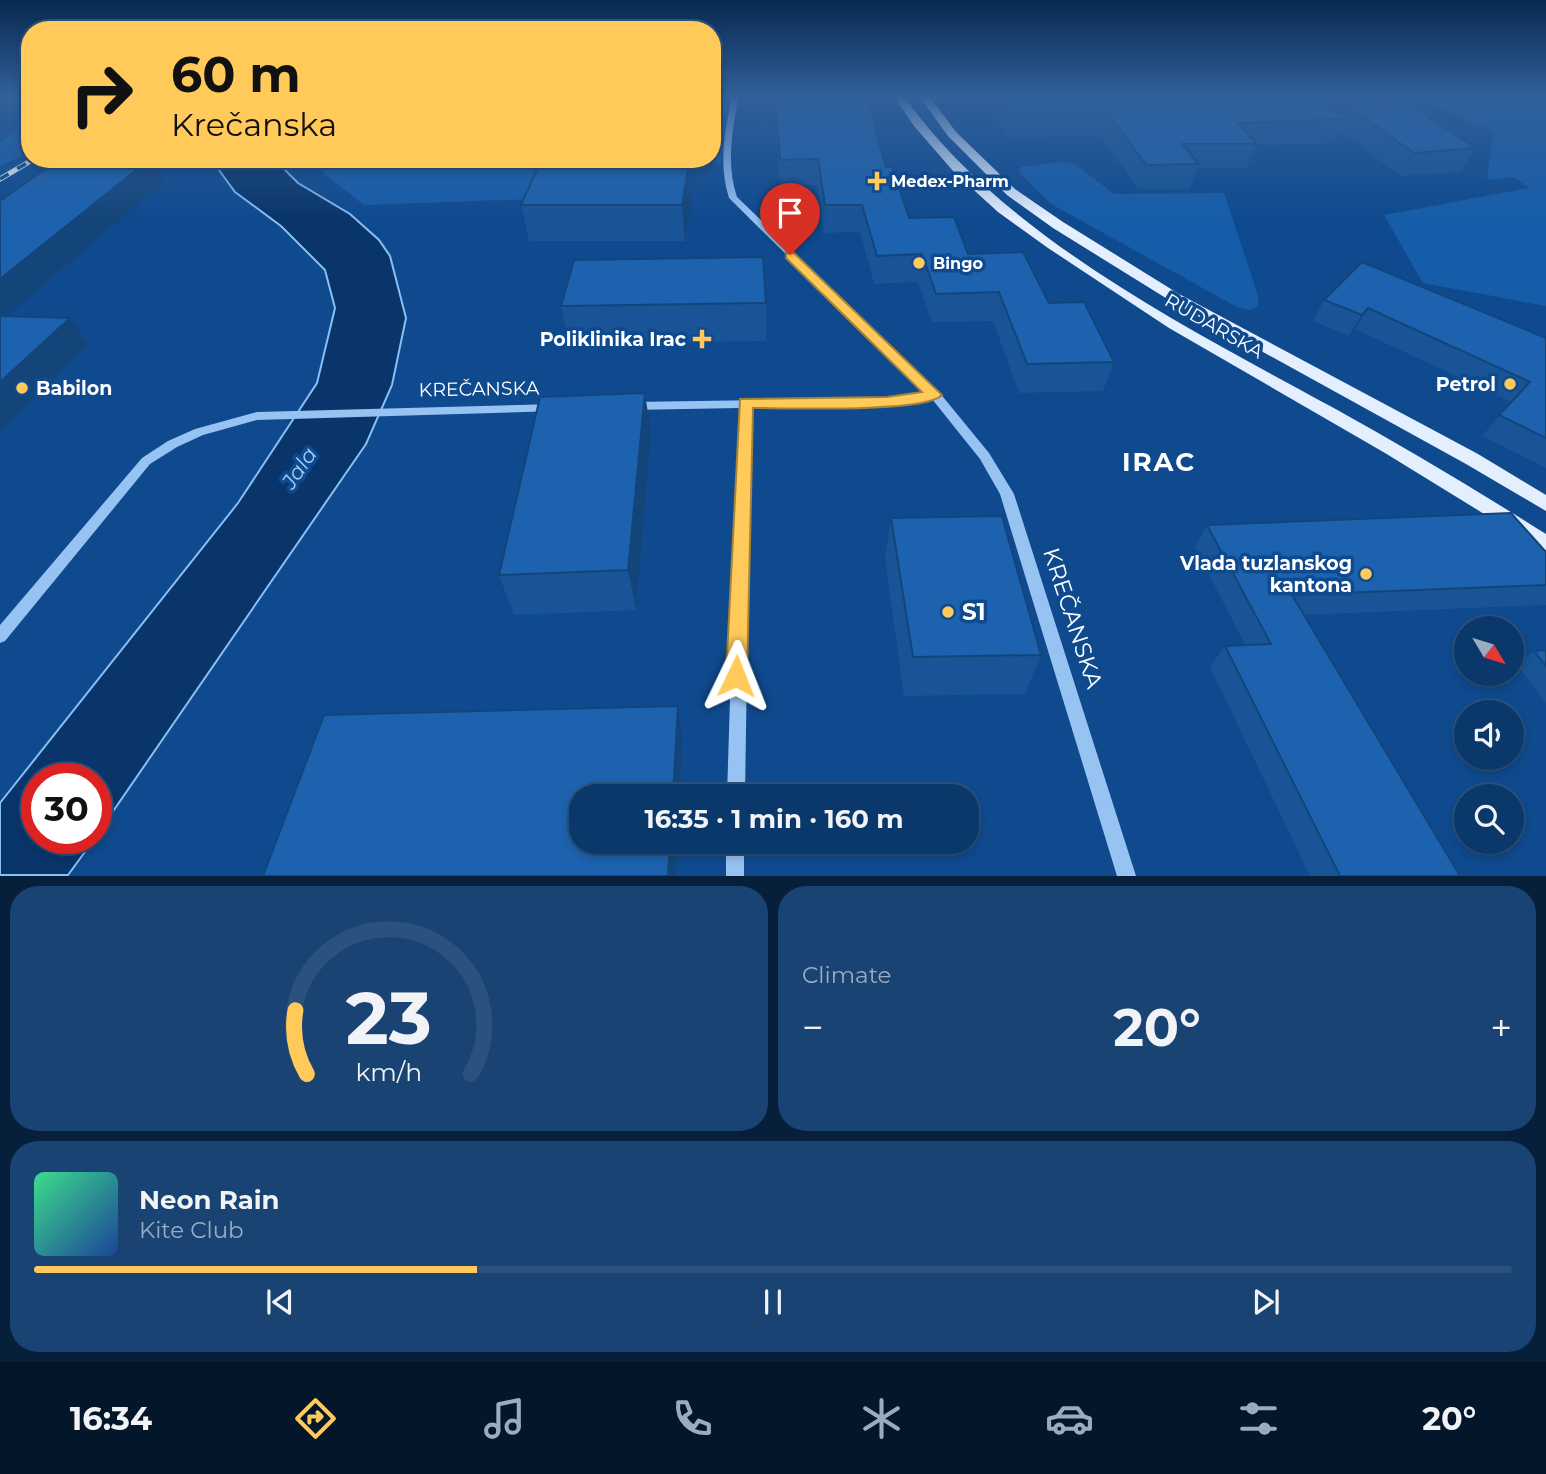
<!DOCTYPE html>
<meta charset="utf-8">
<style>
:root{--surface:#0b386a;--page:#194372;--text:#f1f3f6;--muted:#9aacc1;--line:#2b527e;--accent:#ffca59}
body{margin:0;font-family:Montserrat,sans-serif;background:var(--page);color:var(--text);height:100vh;display:flex;flex-direction:column;font-size:26px;white-space:nowrap}
*{box-sizing:border-box;margin:0}
p{font-size:23px;color:var(--muted)}
.icon{flex:none;width:38px;height:38px;fill:none;stroke:currentColor;stroke-width:2;stroke-linecap:round;stroke-linejoin:round}
.map{position:relative;height:876px;overflow:hidden}
.side{display:flex;flex-direction:column;gap:10px;padding:10px;background:#061f3a;flex:1}
.side>*{flex:none}
.top-card{position:absolute;left:21px;top:21px;width:700px;height:147px;border-radius:28px;box-shadow:0 4px 10px #0003,0 0 0 2px var(--line);background:#ffca59;color:#111;overflow:hidden}
.needle{width:46px;rotate:128deg}
.buttons{position:absolute;left:1454px;top:616px;display:grid;gap:14px}
.buttons a{display:grid;place-items:center;width:70px;height:70px;border-radius:50%;background:var(--surface);box-shadow:0 4px 10px #0003,0 0 0 2px var(--line);font-size:35px}
.speed{position:absolute;left:21px;top:763px;display:flex;gap:14px;font-size:35px;font-weight:700;text-align:center}
.speed>*{display:grid;place-content:center;width:91px;height:91px;border-radius:50%;background:var(--surface);box-shadow:0 4px 10px #0003,0 0 0 2px var(--line);line-height:1}
.speed .limit{border:10px solid #d22;background:#fff;color:#111}
.pin{position:absolute;display:grid;place-items:center;width:60px;height:60px;color:#fff;margin:-72px -30px;border-radius:50% 50% 50% 0;rotate:-45deg;box-shadow:0 0 7px #0007}
.pin .icon{rotate:45deg}
.me{position:absolute;width:77px;margin:-38px;rotate:2deg;stroke-linejoin:round;filter:drop-shadow(0 0 5px #0008)}
.turn{display:flex;align-items:center;gap:24px;height:147px;padding:0 35px;font-size:32px}
.turn .icon{width:91px;height:91px;stroke-width:2.5}
.turn b{display:block;font-size:49px;line-height:60px}
.big{font-size:52px;font-weight:700;line-height:1.1}
.side .tile{flex:1;display:flex;flex-direction:column;justify-content:center;gap:10px;min-width:0;padding:0 24px;border-radius:28px;background:var(--page)}
.side .dial{align-items:center;gap:0}
.dial svg{height:182px;overflow:visible;fill:none;stroke:var(--line);stroke-width:7;stroke-linecap:round;text-anchor:middle}
.dial text{fill:var(--text);stroke:none}
.song{display:flex;align-items:center;gap:21px}
.cover{width:84px;height:84px;border-radius:10px;background:linear-gradient(135deg,hsl(150 70% 55%),hsl(220 70% 35%))}
.played{height:7px;border-radius:4px;background:linear-gradient(90deg,var(--accent) 30%,var(--line) 30%)}
.keys{display:flex;justify-content:space-around;direction:ltr}
.heat{display:flex;justify-content:space-between;align-items:center;font-size:38px;direction:ltr}
.side .tiles{flex:1;display:grid;gap:10px;grid-template-columns:1fr 1fr}
.tile:last-child{grid-column:span 2}
.trip{position:absolute;left:569px;top:784px;width:410px;height:70px;border-radius:28px;background:var(--surface);box-shadow:0 4px 10px #0003,0 0 0 2px var(--line);font-weight:700;line-height:70px;text-align:center}
.dock{display:flex;height:112px;justify-content:space-around;align-items:center;background:#04162a;color:var(--muted)}
.dock .icon{width:49px;height:49px}
.dock .on{color:var(--accent)}
.dock b{font-size:32px;color:var(--text)}
.map>svg:first-child{display:block}
.green{fill:#165da9}
.water{fill:#09356a;stroke:#88bff7;stroke-width:2}
.lines{fill:none;stroke-linecap:round;stroke-linejoin:round}
.minor{fill:#97c3f3;fill-rule:evenodd}
.major{fill:#e3efff;fill-rule:evenodd}
.rail-casing{stroke:#fff;stroke-width:5}
.rail{stroke:#0f4a8e;stroke-width:3.5;stroke-dasharray:10;stroke-linecap:butt}
.wall{fill:#185496}
.shaded-wall{fill:#14457a}
.building{fill:#1c62ae;stroke:#14457a;stroke-width:2}
.route{fill:#ffca59;stroke:#a6833a;stroke-width:2}
.poi-dot{fill:#ffca59;stroke:#0f4a8e;stroke-width:2.5}
.labels{text-anchor:middle;dominant-baseline:central;stroke-width:7;stroke-linejoin:round;paint-order:stroke}
.far-poi-label{font-size:16px;font-weight:bold;fill:#fff;stroke:#0f4a8e;text-anchor:start}
.street-label{font-size:19px;fill:#fff;stroke:#0f4a8e}
.poi-label{font-size:19px;font-weight:bold;fill:#fff;stroke:#0f4a8e;text-anchor:end}
.water-label{font-size:21px;font-style:italic;fill:#a3cdfa;stroke:#0f4a8e}
.near-poi-label{font-size:23px;font-weight:bold;fill:#fff;stroke:#0f4a8e;text-anchor:start}
.near-street-label{font-size:23px;fill:#fff;stroke:#0f4a8e}
.district-label{font-size:26px;font-weight:bold;letter-spacing:2px;fill:#fff;stroke:#0f4a8e}
</style>
<div class="map">
<svg width="1546" height="876" viewBox="0 0 1546 876">
<rect width="100%" height="100%" fill="#0f4a8e"/>
<g class="green">
<path d="M 712,96 L 730,96 L 721,133 L 721,163 L 668,165 L 668,159 L 712,159 Z"/>
<path d="M 1315,96 L 1546,96 L 1546,306 L 1423,283 L 1384,215 L 1529,188 L 1514,177 L 1487,180 L 1493,132 L 1417,97 Z"/>
<path d="M 30,122 L 30,152 L 0,166 L 0,142 Z"/>
<path d="M 306,159 L 606,159 L 591,197 L 364,205 Z"/>
<path d="M 1061,162 L 1075,164 L 1114,194 L 1224,193 L 1258,296 L 1258,306 L 1249,310 L 1237,307 L 1051,204 L 1020,173 L 1020,167 Z"/>
</g>
<path class="water" d="M 211,159 L 274,159 L 298,183 L 350,214 L 379,240 L 390,256 L 406,318 L 392,385 L 366,444 L 96,836 L 96,779 L 37,779 L 37,838 L 95,838 L 68,875 L 0,875 L 0,803 L 238,503 L 317,383 L 335,308 L 325,270 L 281,226 L 235,192 Z"/>
<g class="lines">
<g class="minor">
<path d="M 732,96 L 739,96 C 732,130 726,164 737,197 L 939,392 L 989,453 L 1014,494 L 1136,876 L 1117,876 L 1000,494 L 980,459 L 932,399 L 887,406 L 751,408 L 745,796 L 727,796 L 739,408 L 632,410 L 626,406 L 632,402 L 887,398 L 926,393 L 729,198 C 718,164 725,130 732,96 Z"/>
<path d="M 555,404 L 559,405 L 561,408 L 559,411 L 257,420 L 203,435 L 177,447 L 150,464 L 5,641 L 0,643 L 0,625 L 142,458 L 168,441 L 195,429 L 257,412 Z"/>
<rect x="726" y="842" width="18" height="34"/>
</g>
<g class="major">
<path d="M 894,96 L 904,96 C 1000,234 1187,328 1332,407 C 1405,447 1476,490 1546,534 L 1546,552 L 1385,453 L 1169,328 L 1048,248 L 998,212 L 954,172 L 914,126 Z"/>
<path d="M 919,96 L 929,96 L 956,132 L 1015,189 L 1063,222 L 1179,294 L 1478,454 L 1546,495 L 1546,511 L 1466,464 L 1169,300 L 1053,228 L 1007,195 L 948,136 Z"/>
</g>
<g class="rail-casing">
<path id="rail" d="M 0,179 L 34,159"/>
</g>
<use href="#rail" class="rail"/>
</g>
<g class="wall">
<path d="M 782,96 L 844,96 L 846,105 L 886,167 L 909,218 L 1049,303 L 1114,362 L 1103,391 L 1019,393 L 993,321 L 932,322 L 918,282 L 874,284 L 860,232 L 824,233 L 817,185 L 780,186 L 776,132 L 776,107 L 783,107 Z"/>
<path d="M 986,96 L 1316,96 L 1341,116 L 1346,105 L 1476,148 L 1461,172 L 1401,176 L 1340,131 L 1335,143 L 1256,145 L 1247,168 L 1197,168 L 1190,189 L 1138,189 L 1101,136 L 1007,137 Z"/>
<path d="M 688,169 L 691,204 L 685,241 L 529,241 L 521,205 Z"/>
<path d="M 1324,300 L 1546,338 L 1546,468 L 1482,436 L 1512,402 L 1355,329 L 1349,336 L 1313,321 Z"/>
<path d="M 766,303 L 766,341 L 569,344 L 561,306 Z"/>
<path d="M 651,434 L 636,610 L 514,615 L 499,575 Z"/>
<path d="M 891,518 L 1041,655 L 1025,694 L 904,696 L 885,559 Z"/>
<path d="M 1207,525 L 1546,552 L 1546,605 L 1304,615 L 1460,876 L 1310,876 L 1210,667 L 1225,646 L 1245,645 L 1195,547 Z"/>
<path d="M 1546,650 L 1546,703 L 1517,665 L 1534,651 Z"/>
</g>
<g class="shaded-wall">
<path d="M 30,96 L 30,103 L 0,122 L 0,97 Z"/>
<path d="M 150,159 L 151,159 L 164,182 L 0,322 L 0,279 Z"/>
<path d="M 688,169 L 691,204 L 685,241 L 682,205 Z"/>
<path d="M 1368,308 L 1355,329 L 1349,336 L 1362,315 Z"/>
<path d="M 70,318 L 89,345 L 0,431 L 0,382 Z"/>
<path d="M 645,393 L 651,434 L 636,610 L 628,570 Z"/>
<path d="M 678,706 L 682,737 L 680,796 L 673,796 Z"/>
<path d="M 670,842 L 677,842 L 676,876 L 668,876 Z"/>
</g>
<g class="building">
<path d="M 784,96 L 844,96 L 846,105 L 869,105 L 886,167 L 892,167 L 909,218 L 954,217 L 968,254 L 1023,252 L 1049,303 L 1084,302 L 1114,362 L 1027,364 L 999,292 L 936,294 L 922,254 L 877,256 L 862,205 L 825,205 L 818,159 L 780,160 L 776,107 L 785,107 Z"/>
<path d="M 1002,96 L 1316,96 L 1346,119 L 1238,123 L 1257,144 L 1182,144 L 1199,164 L 1146,165 L 1108,113 L 1011,113 Z"/>
<path d="M 1407,103 L 1476,148 L 1414,153 L 1346,105 Z"/>
<path d="M 60,159 L 150,159 L 0,279 L 0,201 Z"/>
<path d="M 537,169 L 688,169 L 682,205 L 521,205 Z"/>
<path d="M 763,257 L 766,303 L 561,306 L 574,260 Z"/>
<path d="M 1362,262 L 1546,338 L 1546,438 L 1499,415 L 1530,382 L 1368,308 L 1362,315 L 1324,300 Z"/>
<path d="M 0,316 L 70,318 L 0,382 Z"/>
<path d="M 645,393 L 628,570 L 499,575 L 540,397 Z"/>
<path d="M 1511,513 L 1546,552 L 1546,585 L 1292,595 L 1460,876 L 1340,876 L 1225,646 L 1271,644 L 1207,525 Z"/>
<path d="M 1002,516 L 1041,655 L 913,657 L 891,518 Z"/>
<path d="M 1546,650 L 1546,666 L 1534,651 Z"/>
<path d="M 678,706 L 673,796 L 581,796 L 581,842 L 670,842 L 668,876 L 263,876 L 324,715 Z"/>
</g>
<linearGradient id="sky" x2="0" y2="1"><stop stop-color="#08294e"/><stop offset="0.44" stop-color="#31609b"/><stop offset="1" stop-color="#31609b" stop-opacity="0"/></linearGradient>
<rect width="1546" height="219" fill="url(#sky)"/>
<path class="route" d="M 786,253 L 794,253 L 942,395 C 926,413 783,408 753,408 L 747,676 L 744,683 L 736,685 L 729,683 L 726,676 L 740,399 L 887,397 L 922,392 L 786,258 Z"/>
<g class="poi-dot">
<path d="M873.5 170.5h7v7h7v7h-7v7h-7v-7h-7v-7h7z"/>
<circle cx="919" cy="263" r="7"/>
<path d="M698.5 328.5h7v7h7v7h-7v7h-7v-7h-7v-7h7z"/>
<circle cx="1510" cy="384" r="7"/>
<circle cx="22" cy="388" r="7"/>
<circle cx="1366" cy="574" r="7"/>
<circle cx="948" cy="612" r="7"/>
</g>
<g class="labels">
<g class="far-poi-label">
<text x="891" y="181">Medex-Pharm</text>
<text x="933" y="263">Bingo</text>
</g>
<g class="street-label">
<text transform="translate(1214 326) rotate(30)">RUDARSKA</text>
<text transform="translate(479 389) rotate(-1)">KREČANSKA</text>
</g>
<g class="poi-label">
<text x="686" y="339">Poliklinika Irac</text>
<text x="1496" y="384">Petrol</text>
<text x="36" y="388" text-anchor="start">Babilon</text>
<text x="1352" y="563">Vlada tuzlanskog<tspan x="1352" dy="22">kantona</tspan></text>
</g>
<g class="water-label">
<text transform="translate(299 468) rotate(-56)">Jala</text>
</g>
<g class="near-poi-label">
<text x="962" y="612">S1</text>
</g>
<g class="near-street-label">
<text transform="translate(1073 618) rotate(72)">KREČANSKA</text>
</g>
<g class="district-label">
<text x="1159" y="462">IRAC</text>
</g>
</g>
</svg>
<div class="buttons">
<a><svg class="needle" viewBox="-14 -14 28 28"><path d="M0-13l5 13h-10z" fill="#e53935"/><path d="M0 13l5-13h-10z" fill="#9aacc1"/></svg></a>
<a><svg class="icon" aria-label="sound" viewBox="0 0 24 24"><path d="M4 9h4l5-4v14l-5-4H4zM17 9q2 3 0 6"/></svg></a>
<a><svg class="icon" aria-label="search" viewBox="0 0 24 24"><circle cx="10" cy="10" r="6"/><path d="M15 15l6 6"/></svg></a>
</div>
<div class="speed"><div class="limit">30</div></div>
<div class="pin" style="left:790px;top:255px;background:#d93025"><svg class="icon" aria-label="arrive" viewBox="0 0 24 24"><path d="M6 21V4h12l-3 4 3 4H6"/></svg></div>
<svg class="me" style="left:736px;top:676px" viewBox="-20 -20 40 40"><path d="M0-17L14 15 0 8-14 15z" fill="#ffca59" stroke="#fff" stroke-width="4"/></svg>
<div class="trip">16:35 · 1 min · 160 m</div>
<div class="top-card">
<div class="turn"><svg class="icon" aria-label="right" viewBox="0 0 24 24"><path d="M7 20v-9h11M14 6l5 5-5 5"/></svg><div><b>60 m</b>Krečanska</div></div>
</div>
</div>
<section class="side">
<div class="tiles">
<div class="tile dial"><svg viewBox="0 0 100 80">
<path d="M14 69A42 42 0 1 1 86 69"/>
<path d="M14 69A42 42 0 0 1 9 41" stroke="#ffca59"/>
<text x="50" y="56" font-size="32" font-weight="700">23</text>
<text x="50" y="72" font-size="11">km/h</text>
</svg></div>
<div class="tile"><p>Climate</p>
<div class="heat"><a>−</a><b class="big">20°</b><a>+</a></div>
</div>
<div class="tile">
<div class="song"><i class="cover"></i><div><b>Neon Rain</b><p>Kite Club</p></div></div>
<div class="played"></div>
<div class="keys"><svg class="icon" aria-label="previous" viewBox="0 0 24 24"><path d="M18 5L8 12l10 7zM5 5v14"/></svg><svg class="icon" aria-label="pause" viewBox="0 0 24 24"><path d="M8 5v14M16 5v14"/></svg><svg class="icon" aria-label="next" viewBox="0 0 24 24"><path d="M6 5l10 7-10 7zM19 5v14"/></svg></div>
</div>
</div>
</section>
<nav class="dock">
<b>16:34</b>
<svg class="icon on" aria-label="directions" viewBox="0 0 24 24"><path d="M12 3l9 9-9 9-9-9zM9 14v-3h6M13 9l2 2-2 2"/></svg>
<svg class="icon" aria-label="music" viewBox="0 0 24 24"><path d="M9 18V5l10-2v13"/><circle cx="6" cy="18" r="3"/><circle cx="16" cy="16" r="3"/></svg>
<svg class="icon" aria-label="phone" viewBox="0 0 24 24"><path d="M5 4h4l2 5-3 2q2 4 5 5l2-3 5 2v4C11 20 4 13 5 4z"/></svg>
<svg class="icon" aria-label="climate" viewBox="0 0 24 24"><path d="M12 3v18M4 7l16 10M4 17L20 7"/></svg>
<svg class="icon" aria-label="car" viewBox="0 0 24 24"><path d="M5 17H2v-5l4-1 3-4h7l3 4 3 1v5h-3M9 17h6M6 11h13"/><circle cx="7" cy="17" r="2"/><circle cx="17" cy="17" r="2"/></svg>
<svg class="icon" aria-label="filters" viewBox="0 0 24 24"><path d="M4 7h16M4 17h16"/><circle cx="9" cy="7" r="2"/><circle cx="15" cy="17" r="2"/></svg>
<b>20°</b>
</nav>
